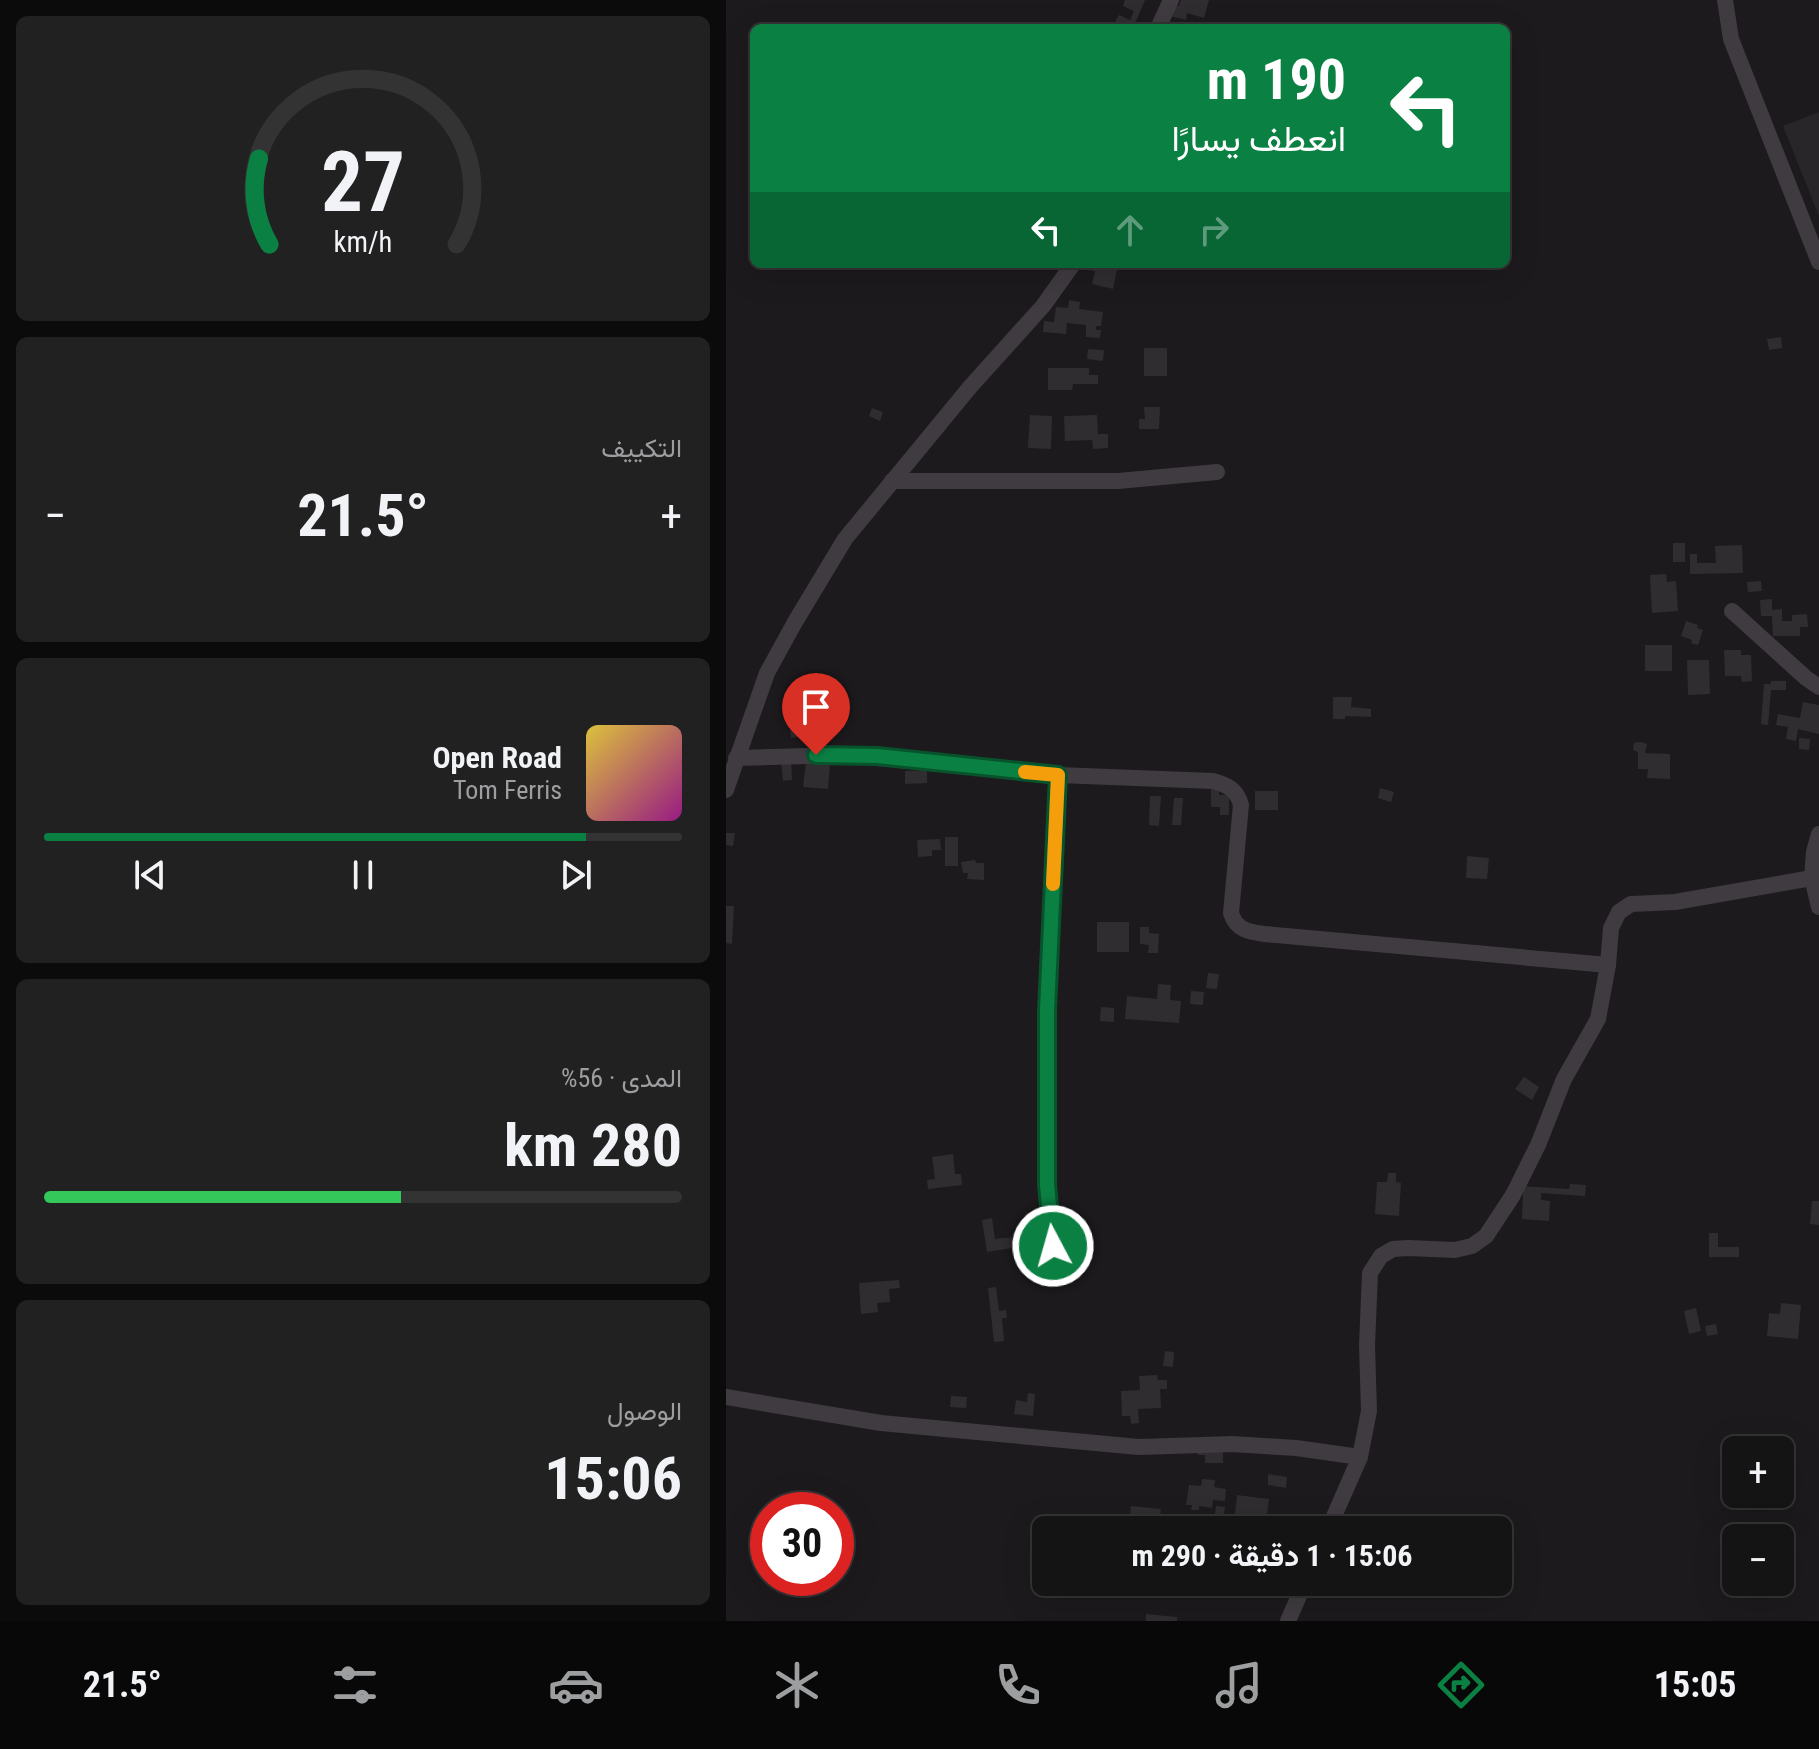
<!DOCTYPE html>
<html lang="ar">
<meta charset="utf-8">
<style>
:root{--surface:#151415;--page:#222122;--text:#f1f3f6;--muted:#9d9ea0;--line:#343334;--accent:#0b8043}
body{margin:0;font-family:"Roboto Condensed",Vazirmatn,sans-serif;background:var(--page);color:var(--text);direction:rtl;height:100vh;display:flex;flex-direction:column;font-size:30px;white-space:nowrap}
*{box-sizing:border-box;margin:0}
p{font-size:26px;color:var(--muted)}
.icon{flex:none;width:44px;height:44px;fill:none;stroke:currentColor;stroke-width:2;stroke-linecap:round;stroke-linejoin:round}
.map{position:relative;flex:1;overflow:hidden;direction:ltr}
.side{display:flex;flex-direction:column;gap:16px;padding:16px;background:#0c0b0c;width:726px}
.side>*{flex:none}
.guide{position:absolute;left:24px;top:24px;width:760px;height:244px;border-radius:12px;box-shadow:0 8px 32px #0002,0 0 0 2px var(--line);direction:rtl;background:#0b8043;color:#fff;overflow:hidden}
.tools{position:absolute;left:996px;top:1436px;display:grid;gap:16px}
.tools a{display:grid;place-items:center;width:72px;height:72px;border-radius:12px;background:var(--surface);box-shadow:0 8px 32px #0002,0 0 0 2px var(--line);font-size:40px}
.speed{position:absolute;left:24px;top:1492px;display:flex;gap:16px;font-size:40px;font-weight:700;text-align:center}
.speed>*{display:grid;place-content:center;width:104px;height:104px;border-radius:50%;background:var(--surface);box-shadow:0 8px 32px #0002,0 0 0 2px var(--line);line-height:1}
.speed .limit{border:12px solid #d22;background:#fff;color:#111}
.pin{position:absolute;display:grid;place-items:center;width:68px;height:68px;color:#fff;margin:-82px -34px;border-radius:50% 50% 50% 0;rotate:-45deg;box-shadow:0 0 8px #0007}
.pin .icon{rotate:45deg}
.me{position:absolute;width:88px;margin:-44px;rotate:354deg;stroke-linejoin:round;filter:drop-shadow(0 0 6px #0008)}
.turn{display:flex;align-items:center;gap:28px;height:168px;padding:0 32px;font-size:36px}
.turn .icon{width:104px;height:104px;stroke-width:2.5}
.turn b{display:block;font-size:56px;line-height:68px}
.lanes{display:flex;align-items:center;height:76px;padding:0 32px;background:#0003;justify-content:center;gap:40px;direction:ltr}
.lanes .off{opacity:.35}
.big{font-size:60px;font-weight:700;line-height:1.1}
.side .widget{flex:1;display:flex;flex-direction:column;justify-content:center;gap:12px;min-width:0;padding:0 28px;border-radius:12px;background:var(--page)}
.side .dial{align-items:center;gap:0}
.dial svg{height:208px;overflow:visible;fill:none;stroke:var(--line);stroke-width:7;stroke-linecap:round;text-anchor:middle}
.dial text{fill:var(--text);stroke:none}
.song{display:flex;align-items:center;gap:24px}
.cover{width:96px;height:96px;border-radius:12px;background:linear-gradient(135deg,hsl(50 70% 55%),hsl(310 70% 35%))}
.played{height:8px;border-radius:4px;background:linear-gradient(90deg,var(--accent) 85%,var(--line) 85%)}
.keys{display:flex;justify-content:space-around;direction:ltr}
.heat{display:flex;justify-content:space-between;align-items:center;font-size:44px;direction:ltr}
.charge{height:12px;border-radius:6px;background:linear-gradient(90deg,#34c759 56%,var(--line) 0)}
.trip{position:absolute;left:306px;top:1516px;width:480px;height:80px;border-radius:12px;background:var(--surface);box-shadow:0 8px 32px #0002,0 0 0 2px var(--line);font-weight:700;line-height:80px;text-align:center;direction:rtl}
.dock{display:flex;height:128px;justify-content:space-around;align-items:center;background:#080808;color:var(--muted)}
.dock .icon{width:56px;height:56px}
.dock .on{color:var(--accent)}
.dock b{font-size:36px;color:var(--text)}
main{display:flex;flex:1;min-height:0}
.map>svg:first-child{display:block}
.built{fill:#292629}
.building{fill:#302d30}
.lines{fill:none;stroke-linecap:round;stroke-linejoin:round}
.street{stroke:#3f3b41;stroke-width:16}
.route-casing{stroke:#07532c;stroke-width:20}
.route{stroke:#0b8043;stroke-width:14}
.slow{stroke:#f59e0b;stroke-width:14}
</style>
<main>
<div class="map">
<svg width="1093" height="1621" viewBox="0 0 1093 1621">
<rect width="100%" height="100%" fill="#1c1a1c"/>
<path class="built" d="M 1093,112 L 1093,216 L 1057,126 Z"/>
<g class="building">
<path d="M 399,0 L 419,0 L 407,28 L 402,28 L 389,22 L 393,15 L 404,20 L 408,11 L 397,6 Z"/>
<path d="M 455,0 L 483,0 L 478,18 L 461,13 L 460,20 L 440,15 L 443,3 L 453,6 Z"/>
<path d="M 363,264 L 392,264 L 387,289 L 366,284 L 369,271 L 361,270 Z"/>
<path d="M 343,300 L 354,302 L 353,309 L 377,312 L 375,326 L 370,326 L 370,330 L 375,330 L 374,338 L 360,337 L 360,325 L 341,323 L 340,334 L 317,332 L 318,321 L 328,322 L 330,307 L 342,308 Z"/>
<path d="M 1055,337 L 1056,348 L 1043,350 L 1041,339 Z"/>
<rect x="418" y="348" width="23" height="28"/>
<path d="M 362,349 L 378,350 L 377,361 L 361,359 Z"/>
<path d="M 322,368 L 363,368 L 363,375 L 372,375 L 372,384 L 347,384 L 346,390 L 322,390 Z"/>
<path d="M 418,407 L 434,407 L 433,429 L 413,429 L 413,419 L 419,419 Z"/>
<path d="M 146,408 L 157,412 L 154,421 L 143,416 Z"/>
<path d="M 304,415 L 326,416 L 325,449 L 302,448 Z"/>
<path d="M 371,415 L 372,434 L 382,434 L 382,448 L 367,449 L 366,440 L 339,441 L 338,416 Z"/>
<rect x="947" y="543" width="12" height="19"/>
<path d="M 1016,545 L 1017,573 L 964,574 L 964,554 L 971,554 L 971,563 L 990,563 L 989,546 Z"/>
<path d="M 940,574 L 941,582 L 950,581 L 952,611 L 926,613 L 924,575 Z"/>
<path d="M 1035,581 L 1036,591 L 1022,592 L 1021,582 Z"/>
<path d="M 1046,599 L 1046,610 L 1056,609 L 1056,621 L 1066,621 L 1066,615 L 1081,614 L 1082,627 L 1074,627 L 1074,636 L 1047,636 L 1046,616 L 1035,616 L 1034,600 Z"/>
<path d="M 960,621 L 972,625 L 971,628 L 977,630 L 972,645 L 965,643 L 966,640 L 955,636 Z"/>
<rect x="919" y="645" width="27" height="26"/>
<path d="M 998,650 L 1015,650 L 1015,655 L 1025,655 L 1026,681 L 1016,682 L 1015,676 L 999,676 Z"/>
<path d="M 961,660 L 983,660 L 984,694 L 962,695 Z"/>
<path d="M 93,675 L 105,677 L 104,695 L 91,694 Z"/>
<path d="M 1045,681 L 1060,681 L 1060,690 L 1045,690 L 1042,725 L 1035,724 L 1038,684 L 1045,684 Z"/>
<path d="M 607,697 L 626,697 L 625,707 L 645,709 L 645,717 L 619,716 L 619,719 L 607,719 Z"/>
<path d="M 1077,702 L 1093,705 L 1093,734 L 1072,729 L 1070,741 L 1060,739 L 1062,727 L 1050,725 L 1052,714 L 1074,718 Z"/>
<path d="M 94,726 L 95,734 L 65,738 L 64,730 Z"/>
<path d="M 1073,738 L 1084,739 L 1083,750 L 1073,749 Z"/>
<path d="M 914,742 L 921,744 L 919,753 L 944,754 L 944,779 L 921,778 L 922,769 L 912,769 L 912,752 L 907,750 L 908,743 Z"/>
<path d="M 65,760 L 66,780 L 57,781 L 55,761 Z"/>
<path d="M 80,762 L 104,764 L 102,789 L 77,787 Z"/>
<path d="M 201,770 L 201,783 L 179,784 L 179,771 Z"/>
<path d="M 485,788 L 493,788 L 493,795 L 503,795 L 503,815 L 494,815 L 494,807 L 485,807 Z"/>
<path d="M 654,788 L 668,792 L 665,802 L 652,798 Z"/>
<rect x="529" y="791" width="23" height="19"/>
<path d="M 424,796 L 435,796 L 433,826 L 423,825 Z"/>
<path d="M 448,798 L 457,798 L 455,825 L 446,825 Z"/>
<path d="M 0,833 L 9,833 L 7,846 L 0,845 Z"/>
<rect x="219" y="837" width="13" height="29"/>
<path d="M 214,839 L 215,850 L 206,850 L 206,856 L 192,857 L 191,840 Z"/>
<path d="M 741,856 L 763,858 L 761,879 L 740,878 Z"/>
<path d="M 249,860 L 250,863 L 258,863 L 258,880 L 241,879 L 242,873 L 237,873 L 235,862 Z"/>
<path d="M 0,906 L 8,906 L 6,944 L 0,943 Z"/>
<rect x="371" y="922" width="32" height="30"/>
<path d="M 414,927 L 423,927 L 423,933 L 433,934 L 432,953 L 422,953 L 423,945 L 414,944 Z"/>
<path d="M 482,973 L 493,974 L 491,989 L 480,988 Z"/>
<path d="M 432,984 L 445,985 L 444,1000 L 455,1001 L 453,1023 L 399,1019 L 401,996 L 431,999 Z"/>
<path d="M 465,991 L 478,992 L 477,1005 L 464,1004 Z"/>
<path d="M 375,1007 L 388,1008 L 388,1022 L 374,1021 Z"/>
<path d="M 798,1077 L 813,1087 L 806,1100 L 789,1089 Z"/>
<path d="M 227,1154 L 229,1174 L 235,1174 L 236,1185 L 202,1189 L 201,1180 L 209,1179 L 206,1157 Z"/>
<path d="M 662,1173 L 670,1173 L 670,1182 L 675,1183 L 673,1216 L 649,1214 L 651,1182 L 661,1182 Z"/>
<path d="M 844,1184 L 860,1185 L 859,1196 L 815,1193 L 815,1200 L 824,1201 L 823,1221 L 796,1219 L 797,1192 L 794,1186 L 843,1189 Z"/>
<path d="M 1086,1201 L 1093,1201 L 1093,1225 L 1084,1224 Z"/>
<path d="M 266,1218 L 269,1239 L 314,1234 L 315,1248 L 306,1249 L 305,1245 L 261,1252 L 256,1220 Z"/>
<path d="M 983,1233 L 992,1233 L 992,1247 L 1013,1247 L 1013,1257 L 983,1257 Z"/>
<path d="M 173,1280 L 174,1288 L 163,1289 L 164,1302 L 151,1303 L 152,1312 L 135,1314 L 133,1283 Z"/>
<path d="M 270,1287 L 273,1311 L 280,1310 L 281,1318 L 276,1318 L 278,1341 L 268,1342 L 262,1288 Z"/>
<path d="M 1055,1303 L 1075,1305 L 1072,1339 L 1041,1336 L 1043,1313 L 1054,1314 Z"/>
<path d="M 970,1308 L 975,1331 L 963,1334 L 958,1311 Z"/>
<path d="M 990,1324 L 992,1334 L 981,1336 L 979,1326 Z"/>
<path d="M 439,1351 L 448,1352 L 447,1367 L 437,1366 Z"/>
<path d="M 431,1375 L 432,1380 L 441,1380 L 441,1389 L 434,1389 L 435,1408 L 412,1409 L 413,1423 L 405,1424 L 404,1416 L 396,1416 L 395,1391 L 414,1390 L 413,1376 Z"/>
<path d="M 302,1393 L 309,1394 L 307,1416 L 288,1414 L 290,1400 L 301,1402 Z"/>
<path d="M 225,1396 L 241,1397 L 240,1408 L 224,1407 Z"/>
<path d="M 472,1443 L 497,1443 L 497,1463 L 479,1463 L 479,1455 L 472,1455 Z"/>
<path d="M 542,1474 L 561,1477 L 560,1488 L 542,1485 Z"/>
<path d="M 476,1479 L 489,1480 L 488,1487 L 500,1489 L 499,1501 L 487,1500 L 486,1508 L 473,1506 L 473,1510 L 465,1510 L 466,1505 L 460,1505 L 463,1485 L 475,1486 Z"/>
<path d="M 511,1495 L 543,1499 L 539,1528 L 508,1524 Z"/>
<path d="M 405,1506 L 435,1509 L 433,1526 L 424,1525 L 424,1530 L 402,1530 Z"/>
<path d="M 490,1506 L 499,1507 L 496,1524 L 479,1522 L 480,1514 L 489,1514 Z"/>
<path d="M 420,1614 L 451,1617 L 451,1621 L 420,1621 Z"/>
</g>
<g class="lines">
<g class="street">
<path d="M 999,0 L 1005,39 L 1093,262"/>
<path d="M 432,28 L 445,0"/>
<path d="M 166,481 L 392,481 L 491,472"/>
<path d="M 1006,611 L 1080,678 L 1093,687"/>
<path d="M 10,758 L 119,755 L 332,775 L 487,781 C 502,785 511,790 515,805 L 505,913 C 510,930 523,932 539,934 L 882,965"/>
<path d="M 0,790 L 41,673 L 69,622 L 119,539 L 244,387 L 317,306 L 347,264"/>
<path d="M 1086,878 L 1093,907"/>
<path d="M 331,1276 L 321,1185 L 320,1139 L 321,1010 L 332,775"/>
<path d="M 0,1397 L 155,1423 L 240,1431 L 413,1447 L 506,1444 L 570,1448 L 634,1457"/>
<path d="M 602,1530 L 634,1457 L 643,1411 L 641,1345 L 644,1273 L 655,1256 L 667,1249 L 682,1248 L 729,1250 L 746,1246 L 760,1236 L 787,1195 L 812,1145 L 838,1079 L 872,1019 L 882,965 L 885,928 L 893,912 L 905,904 L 949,902 L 1086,878 L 1088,852 L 1093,834"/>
<path d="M 562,1621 L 579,1582"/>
</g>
</g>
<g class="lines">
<g class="route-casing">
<path id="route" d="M 90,755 L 151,756 L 332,775 L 321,1010 L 321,1185 L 327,1246"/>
</g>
<use href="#route" class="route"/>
<path class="slow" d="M 299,772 L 332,775 L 327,884"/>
</g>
</svg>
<div class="tools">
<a>+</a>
<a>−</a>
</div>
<div class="speed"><div class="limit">30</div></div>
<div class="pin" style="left:90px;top:755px;background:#d93025"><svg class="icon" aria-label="arrive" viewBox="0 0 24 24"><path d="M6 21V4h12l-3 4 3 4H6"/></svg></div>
<svg class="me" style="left:327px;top:1246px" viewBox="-20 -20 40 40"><circle r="17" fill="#0b8043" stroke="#fff" stroke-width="3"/><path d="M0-11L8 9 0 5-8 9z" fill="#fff"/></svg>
<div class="trip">15:06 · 1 دقيقة · 290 m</div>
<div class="guide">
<div class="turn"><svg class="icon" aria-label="left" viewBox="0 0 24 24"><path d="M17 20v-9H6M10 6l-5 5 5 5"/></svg><div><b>190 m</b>انعطف يسارًا</div></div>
<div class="lanes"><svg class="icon" aria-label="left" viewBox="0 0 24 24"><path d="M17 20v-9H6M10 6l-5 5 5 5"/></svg><svg class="icon off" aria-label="ahead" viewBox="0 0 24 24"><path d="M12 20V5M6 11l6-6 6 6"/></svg><svg class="icon off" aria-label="right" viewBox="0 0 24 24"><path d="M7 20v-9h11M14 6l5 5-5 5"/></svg></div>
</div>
</div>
<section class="side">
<div class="widget dial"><svg viewBox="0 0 100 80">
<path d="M14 69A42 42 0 1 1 86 69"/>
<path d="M14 69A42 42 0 0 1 10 36" stroke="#0b8043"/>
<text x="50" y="56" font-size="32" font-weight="700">27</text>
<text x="50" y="72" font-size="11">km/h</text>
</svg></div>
<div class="widget"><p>التكييف</p>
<div class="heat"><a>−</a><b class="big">21.5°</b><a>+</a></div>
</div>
<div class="widget">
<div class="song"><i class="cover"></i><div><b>Open Road</b><p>Tom Ferris</p></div></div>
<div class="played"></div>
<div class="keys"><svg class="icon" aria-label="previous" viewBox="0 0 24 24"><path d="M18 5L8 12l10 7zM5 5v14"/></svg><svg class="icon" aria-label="pause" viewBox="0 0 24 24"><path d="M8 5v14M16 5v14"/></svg><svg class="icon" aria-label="next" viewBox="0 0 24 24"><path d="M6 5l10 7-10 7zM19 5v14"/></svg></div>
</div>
<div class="widget"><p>المدى · 56%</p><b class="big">280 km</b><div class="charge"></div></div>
<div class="widget"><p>الوصول</p><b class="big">15:06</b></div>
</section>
</main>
<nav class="dock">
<b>15:05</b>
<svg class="icon on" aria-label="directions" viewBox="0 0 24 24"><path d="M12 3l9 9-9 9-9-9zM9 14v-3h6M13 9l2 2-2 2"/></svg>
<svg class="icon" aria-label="music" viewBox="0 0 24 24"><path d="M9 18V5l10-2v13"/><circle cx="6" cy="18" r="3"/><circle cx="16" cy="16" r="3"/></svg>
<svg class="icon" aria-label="phone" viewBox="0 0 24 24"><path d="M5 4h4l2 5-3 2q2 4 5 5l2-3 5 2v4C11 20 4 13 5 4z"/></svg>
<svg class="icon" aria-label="climate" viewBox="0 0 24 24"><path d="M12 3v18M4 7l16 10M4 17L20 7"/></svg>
<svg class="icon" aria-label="car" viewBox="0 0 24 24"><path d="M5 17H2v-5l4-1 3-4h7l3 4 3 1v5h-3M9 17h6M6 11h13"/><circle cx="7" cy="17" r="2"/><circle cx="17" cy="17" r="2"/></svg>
<svg class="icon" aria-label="filters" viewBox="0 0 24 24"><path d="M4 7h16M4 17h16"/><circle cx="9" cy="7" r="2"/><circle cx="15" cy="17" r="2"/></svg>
<b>21.5°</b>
</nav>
